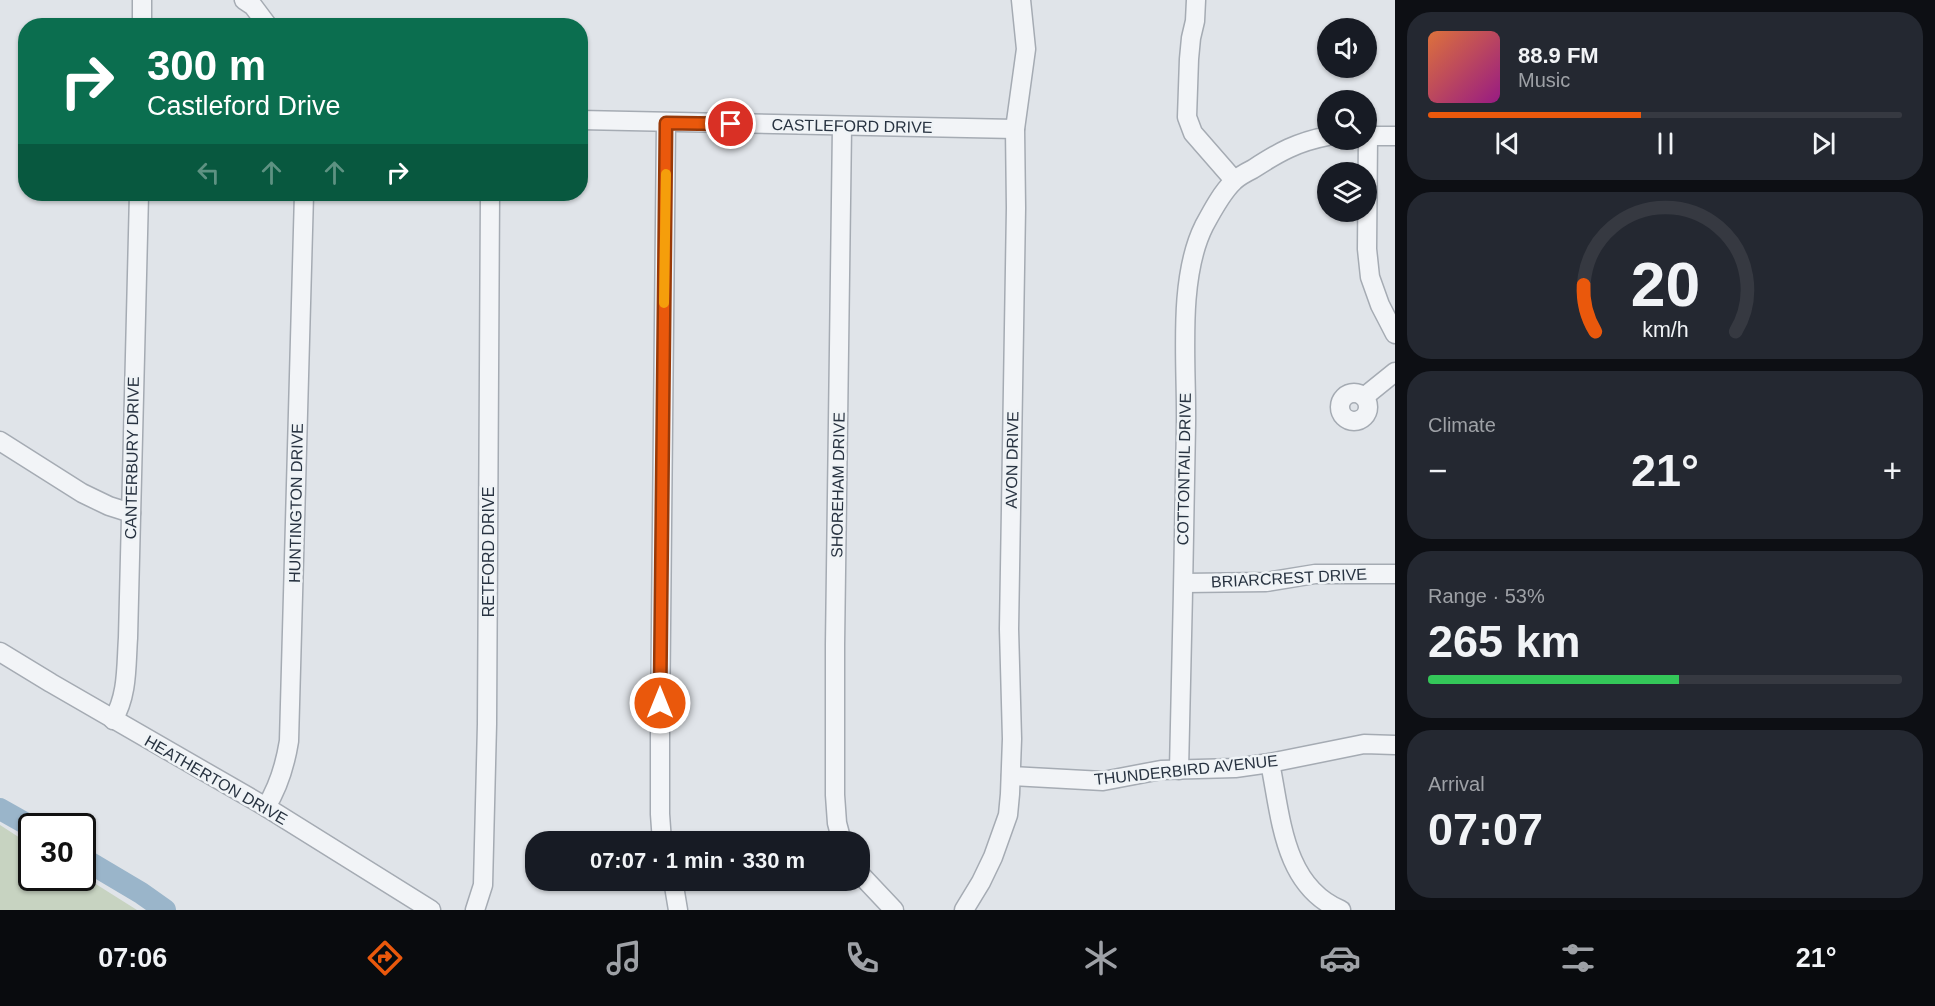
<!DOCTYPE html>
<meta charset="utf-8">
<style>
:root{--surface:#171b24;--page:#242831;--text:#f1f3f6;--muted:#9ea1a6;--line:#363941;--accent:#ea580c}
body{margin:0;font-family:Arial,sans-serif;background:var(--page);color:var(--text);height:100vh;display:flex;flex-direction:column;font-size:22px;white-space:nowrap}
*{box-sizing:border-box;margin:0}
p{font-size:20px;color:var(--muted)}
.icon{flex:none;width:33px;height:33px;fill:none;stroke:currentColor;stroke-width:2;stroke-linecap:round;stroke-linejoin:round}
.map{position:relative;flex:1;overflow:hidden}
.side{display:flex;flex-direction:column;gap:12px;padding:12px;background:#0d0f14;width:540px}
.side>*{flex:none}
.top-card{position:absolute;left:18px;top:18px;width:570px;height:183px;border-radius:24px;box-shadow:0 2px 4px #0004;background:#0b6e4f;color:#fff;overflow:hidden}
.buttons{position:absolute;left:1317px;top:18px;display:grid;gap:12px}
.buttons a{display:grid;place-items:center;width:60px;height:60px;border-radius:50%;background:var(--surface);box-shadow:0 2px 4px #0004;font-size:30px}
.speed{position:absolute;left:18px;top:813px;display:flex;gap:12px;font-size:30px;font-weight:700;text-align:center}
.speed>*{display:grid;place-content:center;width:78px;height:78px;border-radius:50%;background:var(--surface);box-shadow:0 2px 4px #0004;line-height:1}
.speed .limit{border:3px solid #111;border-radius:9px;background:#fff;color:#111}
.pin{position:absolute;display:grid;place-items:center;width:51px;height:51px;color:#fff;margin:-26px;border:3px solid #fff;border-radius:50%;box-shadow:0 2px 6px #0007}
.me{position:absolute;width:66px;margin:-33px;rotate:0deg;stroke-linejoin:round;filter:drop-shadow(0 0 4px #0008)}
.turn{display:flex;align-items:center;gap:21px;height:126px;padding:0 30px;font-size:27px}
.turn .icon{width:78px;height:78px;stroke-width:2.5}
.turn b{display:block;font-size:42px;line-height:51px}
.lanes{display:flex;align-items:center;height:57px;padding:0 30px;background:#0003;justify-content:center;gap:30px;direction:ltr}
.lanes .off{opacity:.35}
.big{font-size:45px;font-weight:800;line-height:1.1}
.side .widget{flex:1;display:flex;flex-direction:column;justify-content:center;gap:9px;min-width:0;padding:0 21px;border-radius:24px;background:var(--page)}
.side .dial{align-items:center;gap:0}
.dial svg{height:156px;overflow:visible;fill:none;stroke:var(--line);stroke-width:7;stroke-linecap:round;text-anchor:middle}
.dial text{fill:var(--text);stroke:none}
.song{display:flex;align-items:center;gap:18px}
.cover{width:72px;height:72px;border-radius:9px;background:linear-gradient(135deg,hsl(20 70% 55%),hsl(310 70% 35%))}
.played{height:6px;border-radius:3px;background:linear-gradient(90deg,var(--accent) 45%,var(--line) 45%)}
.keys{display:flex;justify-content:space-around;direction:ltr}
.heat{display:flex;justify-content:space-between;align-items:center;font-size:33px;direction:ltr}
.charge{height:9px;border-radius:4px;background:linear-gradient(90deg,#34c759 53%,var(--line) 0)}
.trip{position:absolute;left:525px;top:831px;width:345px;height:60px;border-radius:24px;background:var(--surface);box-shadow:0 2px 4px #0004;font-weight:800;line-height:60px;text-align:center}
.dock{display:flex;height:96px;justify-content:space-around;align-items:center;background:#090b0e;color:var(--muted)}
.dock .icon{width:42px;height:42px}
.dock .selected{color:var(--accent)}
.dock b{font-size:27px;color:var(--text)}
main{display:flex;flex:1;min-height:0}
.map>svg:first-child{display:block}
.green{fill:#c7d3c1}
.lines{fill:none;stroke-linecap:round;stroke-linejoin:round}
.river{stroke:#9ab5ca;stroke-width:22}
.minor-casing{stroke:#a5abb3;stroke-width:21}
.minor{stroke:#f2f4f7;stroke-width:18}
.route-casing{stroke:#983908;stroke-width:15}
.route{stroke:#ea580c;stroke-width:10}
.slow{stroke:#f59e0b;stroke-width:10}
.labels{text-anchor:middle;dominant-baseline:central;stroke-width:5;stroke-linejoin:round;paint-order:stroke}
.street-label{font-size:16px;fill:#283341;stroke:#eff3f6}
</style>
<main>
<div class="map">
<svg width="1395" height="910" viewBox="0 0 1395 910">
<rect width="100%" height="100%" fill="#e0e4e9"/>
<path class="green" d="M 0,825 L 31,845 L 32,878 L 83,876 L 137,910 L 0,910 Z"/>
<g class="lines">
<g class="river">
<path d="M 0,809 L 32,827"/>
<path d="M 82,858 L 141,893 L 165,910"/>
</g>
<g class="minor-casing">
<g id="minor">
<path d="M 244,0 L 253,6 L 268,26"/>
<path d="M 1196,0 L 1195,21 L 1191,38 L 1189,59 L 1187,117 L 1193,133 L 1234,180"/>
<path d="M 142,26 L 142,0"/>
<path d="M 580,120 L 1015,129"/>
<path d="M 1366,136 L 1395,136"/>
<path d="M 1368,136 L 1367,249 L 1370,277 L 1380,305 L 1395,334"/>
<circle cx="1354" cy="407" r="14"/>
<path d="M 1364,397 L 1395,372"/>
<path d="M 0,441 L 82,493 L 109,506 L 131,513"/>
<path d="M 1184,583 L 1266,582 L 1315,574 L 1395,574"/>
<path d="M 0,652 L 51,683 L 266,807 L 431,910"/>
<path d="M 113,720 C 128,695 126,666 128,638 L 139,194"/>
<path d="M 1270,763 C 1281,816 1283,886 1341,910"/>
<path d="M 1179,770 C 1182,655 1184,539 1186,424 C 1187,364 1177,280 1204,226 C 1212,211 1222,192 1234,181 C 1239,176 1247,172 1253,169 C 1279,152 1297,142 1328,136"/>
<path d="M 1011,776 L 1103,781 L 1161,770 L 1235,768 L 1270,763 L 1364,744 L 1395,745"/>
<path d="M 266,807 C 279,786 285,766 289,741 L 304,194"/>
<path d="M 662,842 L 660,814 L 660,726 L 666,123"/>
<path d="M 842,842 L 837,823 L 835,795 L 835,645 L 842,127"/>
<path d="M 860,874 L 894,910"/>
<path d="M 673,880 L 678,910"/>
<path d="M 475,910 L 483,885 L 487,724 L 490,194"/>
<path d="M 964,910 L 981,882 L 993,857 L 1008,815 L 1010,794 L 1012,739 L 1009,629 L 1016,208 L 1015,129 L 1026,49 L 1021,0"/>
</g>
</g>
<use href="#minor" class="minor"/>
</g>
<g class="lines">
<g class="route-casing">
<path id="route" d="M 660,703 L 666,123 L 731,124"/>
</g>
<use href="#route" class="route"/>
<path class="slow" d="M 664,303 L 666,174"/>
</g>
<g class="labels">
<g class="street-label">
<text transform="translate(852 126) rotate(1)">CASTLEFORD DRIVE</text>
<text transform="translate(132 458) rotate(-89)">CANTERBURY DRIVE</text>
<text transform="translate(1012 460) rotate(-89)">AVON DRIVE</text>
<text transform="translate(1184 469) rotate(-89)">COTTONTAIL DRIVE</text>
<text transform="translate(838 485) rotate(-89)">SHOREHAM DRIVE</text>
<text transform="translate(296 503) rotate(-89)">HUNTINGTON DRIVE</text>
<text transform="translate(488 552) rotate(-90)">RETFORD DRIVE</text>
<text transform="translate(1289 578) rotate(-3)">BRIARCREST DRIVE</text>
<text transform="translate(1186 770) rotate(-6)">THUNDERBIRD AVENUE</text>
<text transform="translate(216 780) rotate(30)">HEATHERTON DRIVE</text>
</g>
</g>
</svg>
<div class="buttons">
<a><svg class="icon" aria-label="sound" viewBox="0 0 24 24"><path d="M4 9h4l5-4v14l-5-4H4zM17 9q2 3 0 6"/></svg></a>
<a><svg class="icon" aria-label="search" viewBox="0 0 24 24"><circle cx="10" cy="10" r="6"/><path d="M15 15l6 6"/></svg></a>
<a><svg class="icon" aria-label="layers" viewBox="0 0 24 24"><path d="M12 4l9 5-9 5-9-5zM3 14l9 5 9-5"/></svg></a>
</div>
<div class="speed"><div class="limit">30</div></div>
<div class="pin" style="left:731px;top:124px;background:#d93025"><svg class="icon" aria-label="arrive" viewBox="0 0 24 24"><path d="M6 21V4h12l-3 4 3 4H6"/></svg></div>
<svg class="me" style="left:660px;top:703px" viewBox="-20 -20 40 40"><circle r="17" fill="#ea580c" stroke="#fff" stroke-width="3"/><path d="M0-11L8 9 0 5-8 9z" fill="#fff"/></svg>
<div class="trip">07:07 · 1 min · 330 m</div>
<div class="top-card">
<div class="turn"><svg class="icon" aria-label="right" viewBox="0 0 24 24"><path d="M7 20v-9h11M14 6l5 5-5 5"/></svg><div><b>300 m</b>Castleford Drive</div></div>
<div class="lanes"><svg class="icon off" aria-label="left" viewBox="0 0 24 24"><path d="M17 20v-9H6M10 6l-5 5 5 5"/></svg><svg class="icon off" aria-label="ahead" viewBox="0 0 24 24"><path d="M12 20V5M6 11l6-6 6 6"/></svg><svg class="icon off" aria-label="ahead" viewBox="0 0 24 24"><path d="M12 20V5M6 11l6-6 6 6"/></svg><svg class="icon" aria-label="right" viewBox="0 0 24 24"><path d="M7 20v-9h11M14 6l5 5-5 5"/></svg></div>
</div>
</div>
<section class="side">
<div class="widget">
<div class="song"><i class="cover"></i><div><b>88.9 FM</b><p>Music</p></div></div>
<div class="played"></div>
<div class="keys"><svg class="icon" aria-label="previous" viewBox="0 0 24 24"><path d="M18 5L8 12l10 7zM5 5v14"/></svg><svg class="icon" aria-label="pause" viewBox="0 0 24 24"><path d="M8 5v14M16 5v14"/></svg><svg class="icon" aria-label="next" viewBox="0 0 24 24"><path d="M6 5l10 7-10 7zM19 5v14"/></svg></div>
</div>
<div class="widget dial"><svg viewBox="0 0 100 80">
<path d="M14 69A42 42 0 1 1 86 69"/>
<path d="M14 69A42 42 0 0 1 8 45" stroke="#ea580c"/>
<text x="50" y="56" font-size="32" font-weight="700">20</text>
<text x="50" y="72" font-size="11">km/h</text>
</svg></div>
<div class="widget"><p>Climate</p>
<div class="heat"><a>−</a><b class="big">21°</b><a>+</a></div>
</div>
<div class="widget"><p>Range · 53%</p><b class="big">265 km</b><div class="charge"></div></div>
<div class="widget"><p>Arrival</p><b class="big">07:07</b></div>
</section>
</main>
<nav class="dock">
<b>07:06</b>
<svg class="icon selected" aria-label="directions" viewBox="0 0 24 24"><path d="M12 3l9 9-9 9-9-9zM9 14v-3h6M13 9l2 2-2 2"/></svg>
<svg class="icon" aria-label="music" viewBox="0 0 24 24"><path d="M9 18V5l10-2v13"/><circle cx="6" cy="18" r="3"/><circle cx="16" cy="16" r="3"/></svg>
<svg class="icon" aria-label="phone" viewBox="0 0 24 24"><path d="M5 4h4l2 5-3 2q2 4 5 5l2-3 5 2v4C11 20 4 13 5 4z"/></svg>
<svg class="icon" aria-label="climate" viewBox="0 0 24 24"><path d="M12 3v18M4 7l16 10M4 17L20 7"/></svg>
<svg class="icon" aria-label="car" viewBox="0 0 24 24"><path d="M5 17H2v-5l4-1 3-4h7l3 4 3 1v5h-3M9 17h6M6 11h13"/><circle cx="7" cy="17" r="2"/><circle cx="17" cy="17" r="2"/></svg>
<svg class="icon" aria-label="filters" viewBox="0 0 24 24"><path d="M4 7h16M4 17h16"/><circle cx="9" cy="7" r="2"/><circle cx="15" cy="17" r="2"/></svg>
<b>21°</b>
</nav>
